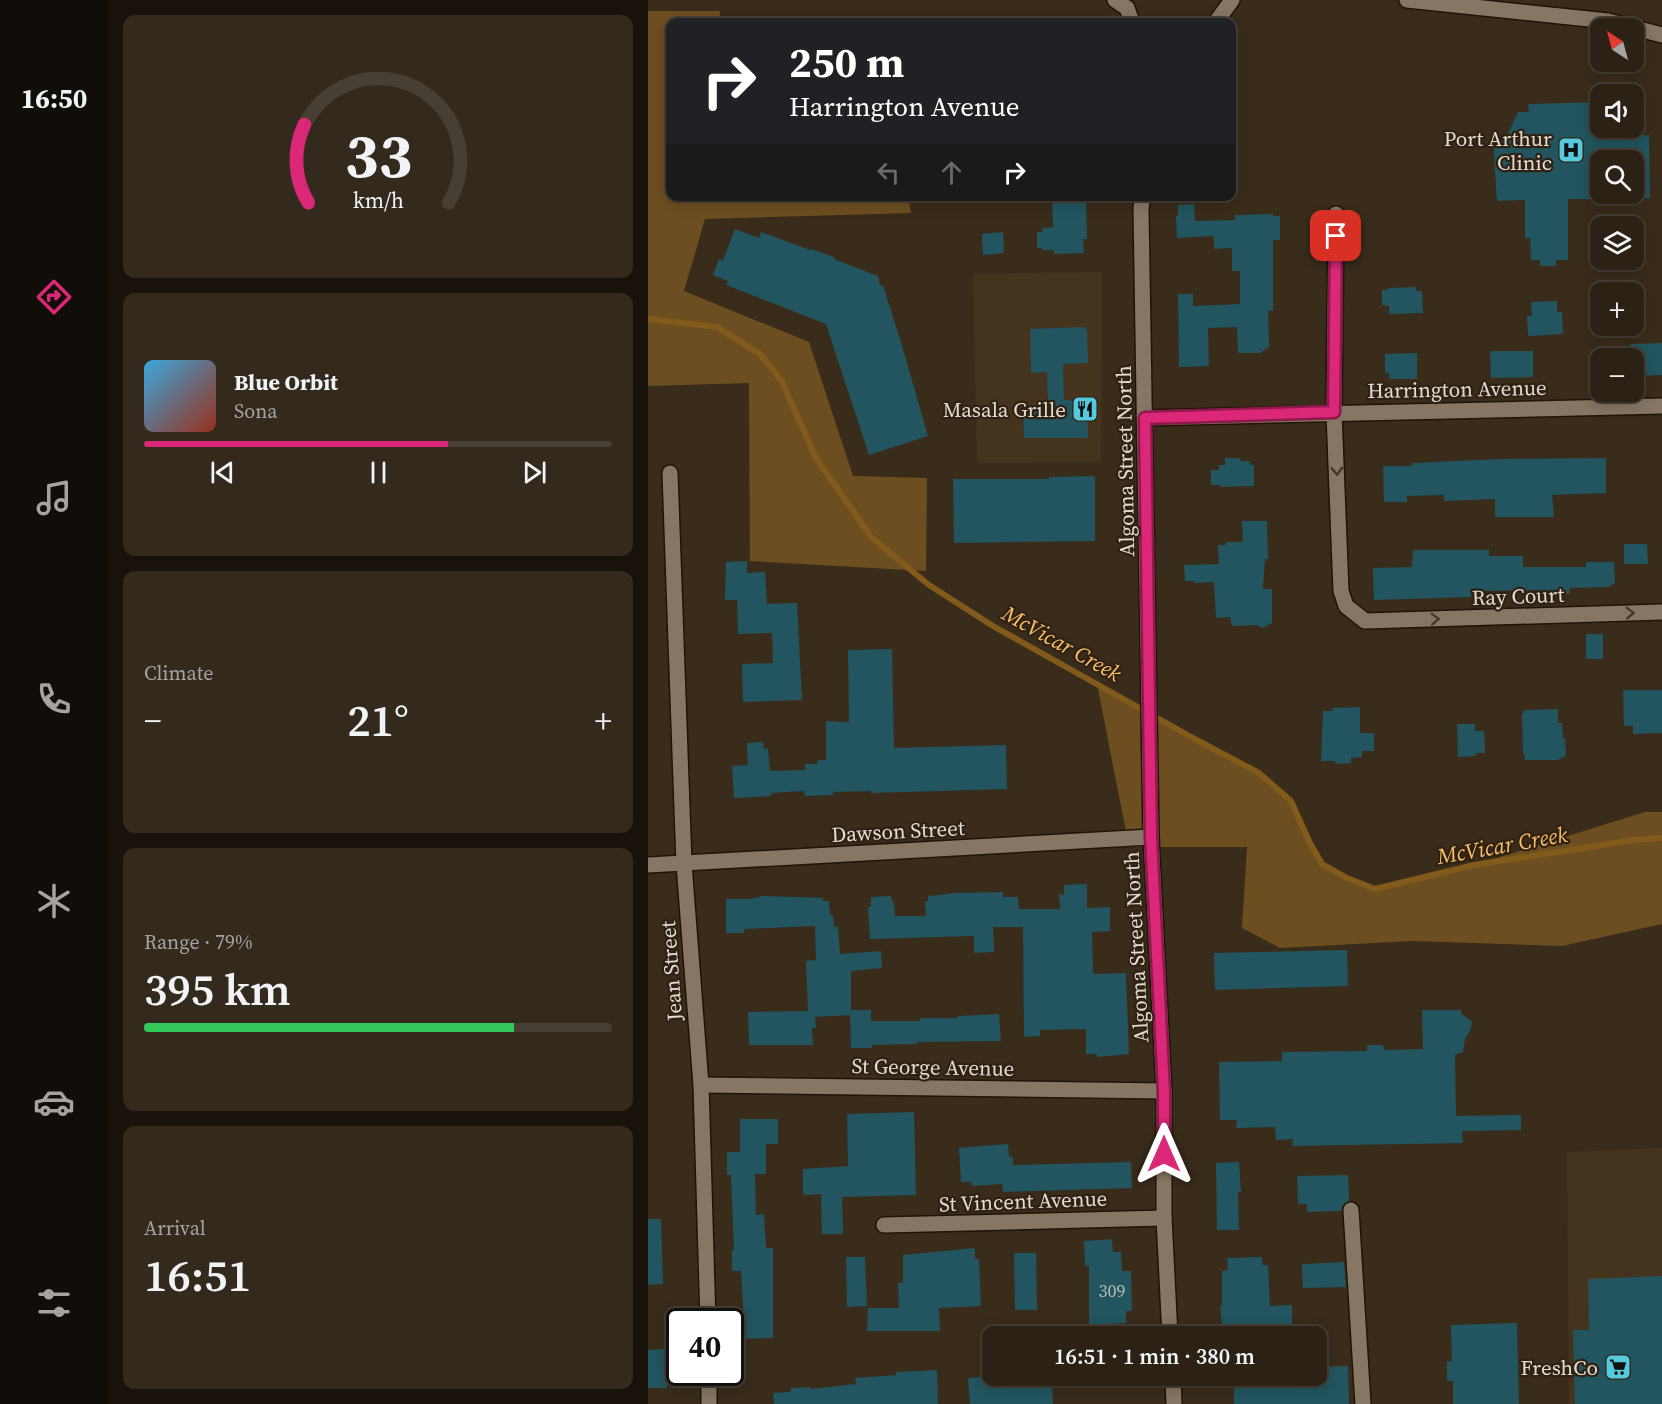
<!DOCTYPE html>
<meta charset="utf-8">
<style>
:root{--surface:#2b2114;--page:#33291d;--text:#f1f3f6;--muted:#a6a3a0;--line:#473e34;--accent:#db2777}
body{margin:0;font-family:"Source Serif 4",serif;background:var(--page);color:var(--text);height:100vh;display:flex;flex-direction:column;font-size:22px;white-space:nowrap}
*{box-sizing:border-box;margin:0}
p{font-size:20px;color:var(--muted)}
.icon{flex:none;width:33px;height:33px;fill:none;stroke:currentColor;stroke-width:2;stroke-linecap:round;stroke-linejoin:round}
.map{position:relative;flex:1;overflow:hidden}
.panel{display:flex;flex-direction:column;gap:15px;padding:15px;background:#18120b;width:540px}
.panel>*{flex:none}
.banner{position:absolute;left:18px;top:18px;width:570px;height:183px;border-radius:12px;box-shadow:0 3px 15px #0003,0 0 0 2px var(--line);background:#202124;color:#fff;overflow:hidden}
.needle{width:39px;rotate:324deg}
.controls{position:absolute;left:942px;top:18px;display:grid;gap:12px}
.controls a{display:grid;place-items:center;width:54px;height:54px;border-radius:12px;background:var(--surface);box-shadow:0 3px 15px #0003,0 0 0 2px var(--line);font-size:30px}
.speed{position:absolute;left:18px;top:1308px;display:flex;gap:12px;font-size:30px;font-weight:700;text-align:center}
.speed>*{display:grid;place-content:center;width:78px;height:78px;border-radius:50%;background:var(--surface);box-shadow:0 3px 15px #0003,0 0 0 2px var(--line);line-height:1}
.speed .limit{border:3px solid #111;border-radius:9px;background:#fff;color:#111}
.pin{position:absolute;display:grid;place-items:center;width:51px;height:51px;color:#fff;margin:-26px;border-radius:12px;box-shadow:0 3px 9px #0006}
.me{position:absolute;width:66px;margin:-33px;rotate:0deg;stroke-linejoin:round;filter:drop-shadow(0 0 4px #0008)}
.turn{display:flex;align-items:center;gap:21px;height:126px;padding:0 24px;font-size:27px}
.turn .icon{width:78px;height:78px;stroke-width:2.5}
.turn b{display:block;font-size:42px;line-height:51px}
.lanes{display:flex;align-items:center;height:57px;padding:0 24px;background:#0003;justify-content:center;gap:30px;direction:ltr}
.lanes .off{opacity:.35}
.big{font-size:45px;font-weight:600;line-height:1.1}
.panel .widget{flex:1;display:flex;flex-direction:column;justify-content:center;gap:9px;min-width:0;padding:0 21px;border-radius:12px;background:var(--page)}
.panel .dial{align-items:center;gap:0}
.dial svg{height:156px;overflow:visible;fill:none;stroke:var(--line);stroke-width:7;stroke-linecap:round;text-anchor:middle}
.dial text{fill:var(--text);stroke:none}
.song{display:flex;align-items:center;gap:18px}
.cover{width:72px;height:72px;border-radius:9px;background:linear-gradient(135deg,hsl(200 70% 55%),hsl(10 70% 35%))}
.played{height:6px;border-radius:3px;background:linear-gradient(90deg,var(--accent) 65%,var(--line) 65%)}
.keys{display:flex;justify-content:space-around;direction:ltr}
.heat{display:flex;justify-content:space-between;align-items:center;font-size:33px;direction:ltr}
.charge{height:9px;border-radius:4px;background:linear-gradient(90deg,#34c759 79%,var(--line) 0)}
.trip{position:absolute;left:334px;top:1326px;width:345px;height:60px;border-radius:12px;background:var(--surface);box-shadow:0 3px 15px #0003,0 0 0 2px var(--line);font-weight:600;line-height:60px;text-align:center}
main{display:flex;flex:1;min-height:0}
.tab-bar{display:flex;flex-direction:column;width:108px;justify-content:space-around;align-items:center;background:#110d08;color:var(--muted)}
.tab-bar .icon{width:42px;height:42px}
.tab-bar .active{color:var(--accent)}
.tab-bar b{font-size:27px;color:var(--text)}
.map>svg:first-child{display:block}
.built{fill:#44341e}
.green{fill:#6d4e21}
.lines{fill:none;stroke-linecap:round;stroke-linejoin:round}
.stream{stroke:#825a1b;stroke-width:6}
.building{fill:#22555f}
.minor-casing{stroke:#201405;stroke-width:18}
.tertiary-casing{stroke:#201405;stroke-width:18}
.secondary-casing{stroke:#201405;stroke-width:18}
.minor{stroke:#857764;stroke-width:15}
.tertiary{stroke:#857764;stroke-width:15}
.secondary{stroke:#857764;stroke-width:15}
.oneway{stroke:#443726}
.route-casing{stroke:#8e194d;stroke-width:15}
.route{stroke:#db2777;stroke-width:10}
.labels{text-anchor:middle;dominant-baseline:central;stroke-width:4.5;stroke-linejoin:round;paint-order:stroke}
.number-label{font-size:18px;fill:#b3bab4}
.poi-label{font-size:21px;fill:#e3dbd0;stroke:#2f2212;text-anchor:end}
.street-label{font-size:21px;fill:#e3dbd0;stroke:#2f2212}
.water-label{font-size:22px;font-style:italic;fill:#fabe69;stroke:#2f2212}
</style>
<main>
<nav class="tab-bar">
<b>16:50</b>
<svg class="icon active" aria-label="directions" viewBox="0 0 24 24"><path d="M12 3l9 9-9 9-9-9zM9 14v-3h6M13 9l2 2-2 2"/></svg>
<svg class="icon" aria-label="music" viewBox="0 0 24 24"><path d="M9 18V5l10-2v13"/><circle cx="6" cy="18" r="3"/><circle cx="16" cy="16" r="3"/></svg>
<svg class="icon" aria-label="phone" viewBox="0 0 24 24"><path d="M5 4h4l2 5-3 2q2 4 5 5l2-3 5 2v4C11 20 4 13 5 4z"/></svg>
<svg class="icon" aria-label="climate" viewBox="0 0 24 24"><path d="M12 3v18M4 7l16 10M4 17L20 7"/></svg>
<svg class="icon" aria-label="car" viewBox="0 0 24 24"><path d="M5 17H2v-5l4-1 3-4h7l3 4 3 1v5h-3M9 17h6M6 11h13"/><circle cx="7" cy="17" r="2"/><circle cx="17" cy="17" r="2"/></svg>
<svg class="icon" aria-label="filters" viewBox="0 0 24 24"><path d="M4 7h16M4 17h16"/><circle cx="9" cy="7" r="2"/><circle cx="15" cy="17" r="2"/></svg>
</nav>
<section class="panel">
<div class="widget dial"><svg viewBox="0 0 100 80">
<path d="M14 69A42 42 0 1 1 86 69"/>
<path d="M14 69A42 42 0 0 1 12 29" stroke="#db2777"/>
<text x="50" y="56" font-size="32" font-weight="700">33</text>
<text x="50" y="72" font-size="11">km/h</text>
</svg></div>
<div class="widget">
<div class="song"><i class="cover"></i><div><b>Blue Orbit</b><p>Sona</p></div></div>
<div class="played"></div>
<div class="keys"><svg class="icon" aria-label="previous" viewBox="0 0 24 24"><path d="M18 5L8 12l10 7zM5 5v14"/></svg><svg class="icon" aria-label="pause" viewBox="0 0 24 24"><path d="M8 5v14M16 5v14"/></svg><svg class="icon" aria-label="next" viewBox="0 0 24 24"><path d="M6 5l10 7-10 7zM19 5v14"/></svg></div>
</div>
<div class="widget"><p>Climate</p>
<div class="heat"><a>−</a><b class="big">21°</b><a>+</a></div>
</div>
<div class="widget"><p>Range · 79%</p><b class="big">395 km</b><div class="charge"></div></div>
<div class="widget"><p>Arrival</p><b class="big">16:51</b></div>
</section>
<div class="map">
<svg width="1014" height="1404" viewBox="0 0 1014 1404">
<rect width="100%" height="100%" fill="#392c1b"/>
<g class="built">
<path d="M 454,272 L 453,462 L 329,463 L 325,274 Z"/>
<path d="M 1014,1148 L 1014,1404 L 921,1404 L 919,1152 Z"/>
</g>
<g class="green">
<path d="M 0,11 L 72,11 L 71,22 L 22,22 L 22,196 L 260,197 L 263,213 L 57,219 L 36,291 L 161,342 L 205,476 L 279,478 L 278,571 L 102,561 L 101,383 L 0,386 Z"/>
<path d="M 449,684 L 611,773 L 643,801 L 662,843 L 674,864 L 699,878 L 727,889 L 826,865 L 997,812 L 1014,812 L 1014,924 L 914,946 L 764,941 L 632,948 L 594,928 L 599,847 L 481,847 Z"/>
</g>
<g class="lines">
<path class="stream" d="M 0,319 L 69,327 L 112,354 L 133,380 L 168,458 L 224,538 L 281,585 L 345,626 L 545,738 L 611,773 L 643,801 L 662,843 L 674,864 L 699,878 L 727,889 L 826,865 L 986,840 L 1014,838"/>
</g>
<g class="building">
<path d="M 952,102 L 952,128 L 959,128 L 960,136 L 1001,135 L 1002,198 L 986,198 L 986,160 L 952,160 L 952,199 L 920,199 L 920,260 L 908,260 L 908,266 L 892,266 L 892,260 L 883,260 L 882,238 L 877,238 L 877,200 L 849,201 L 845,140 L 857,140 L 870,112 L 881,112 L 880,104 Z"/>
<path d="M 404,196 L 438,196 L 439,239 L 435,239 L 436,253 L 406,254 L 406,250 L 394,250 L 394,248 L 389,248 L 389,232 L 394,232 L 394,228 L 405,227 Z"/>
<path d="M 546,204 L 547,221 L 587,220 L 587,215 L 625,214 L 625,216 L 632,216 L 632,240 L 625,240 L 625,311 L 620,311 L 621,347 L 612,353 L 590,353 L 589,327 L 560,328 L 561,366 L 531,367 L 530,294 L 545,294 L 545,306 L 592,304 L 592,271 L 584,271 L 584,248 L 566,249 L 566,236 L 529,238 L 528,216 L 530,216 L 530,205 Z"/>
<path d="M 87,229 L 111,238 L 113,232 L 162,250 L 163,249 L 186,257 L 186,259 L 230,276 L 232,286 L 235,285 L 255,349 L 280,436 L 221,455 L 178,324 L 78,285 L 80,281 L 65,275 L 71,259 L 75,260 Z"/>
<path d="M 355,232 L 356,253 L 335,255 L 334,234 Z"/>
<path d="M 768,287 L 768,291 L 774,291 L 775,313 L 741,314 L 741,306 L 734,305 L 734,290 L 740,290 L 740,288 Z"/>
<path d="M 909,301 L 909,312 L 914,312 L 915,334 L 880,336 L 879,316 L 884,316 L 883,302 Z"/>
<path d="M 435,327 L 439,329 L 440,363 L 415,364 L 416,400 L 439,401 L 440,438 L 376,438 L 375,406 L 400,403 L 399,372 L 383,373 L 382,329 Z"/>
<path d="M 1014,343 L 1014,375 L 986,376 L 986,358 L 982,358 L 982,344 Z"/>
<path d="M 842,351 L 885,351 L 885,377 L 843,378 Z"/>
<path d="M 769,353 L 769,379 L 741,379 L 741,373 L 737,373 L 737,354 Z"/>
<path d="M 577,458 L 593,458 L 592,461 L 602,461 L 602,465 L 606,465 L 606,486 L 572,487 L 572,485 L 563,485 L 563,470 L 571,470 L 571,465 L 577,465 Z"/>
<path d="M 958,458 L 958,493 L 904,495 L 906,517 L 847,517 L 847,499 L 796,501 L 796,495 L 759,496 L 759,502 L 736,502 L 735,466 L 764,466 L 764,463 L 853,459 Z"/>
<path d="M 445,476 L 447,478 L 447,541 L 306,543 L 305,479 L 401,479 L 401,477 Z"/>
<path d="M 594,521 L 619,521 L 620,559 L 617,559 L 615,589 L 624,589 L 624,623 L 615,628 L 609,625 L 584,626 L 582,617 L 568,618 L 566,582 L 546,583 L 546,581 L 537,581 L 536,565 L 571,564 L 570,545 L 578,545 L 578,542 L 595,542 Z"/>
<path d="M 976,544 L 999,544 L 1000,564 L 976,564 Z"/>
<path d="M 765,550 L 841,550 L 841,556 L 875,556 L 875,567 L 938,567 L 938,562 L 966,562 L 967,584 L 962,585 L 962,587 L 922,588 L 921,594 L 904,594 L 904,591 L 896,590 L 823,591 L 823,597 L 726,600 L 725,568 L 764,567 Z"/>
<path d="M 99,561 L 99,573 L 117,572 L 119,604 L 149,603 L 154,700 L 95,702 L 94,664 L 125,663 L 124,633 L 90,634 L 89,600 L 77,600 L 78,562 Z"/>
<rect x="938" y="634" width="17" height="25"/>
<path d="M 244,649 L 246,748 L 358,745 L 359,789 L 223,793 L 223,791 L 185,792 L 185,795 L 157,796 L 156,791 L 123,793 L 123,796 L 86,798 L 84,766 L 100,765 L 99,743 L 115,742 L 116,749 L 120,748 L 122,771 L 157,770 L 157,764 L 170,764 L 169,760 L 178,760 L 178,721 L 201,722 L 200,650 Z"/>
<path d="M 975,690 L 1014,690 L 1014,733 L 985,734 L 985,726 L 976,726 Z"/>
<path d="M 712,707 L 712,733 L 726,733 L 726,751 L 714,751 L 714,757 L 703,758 L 703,763 L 687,764 L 687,761 L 673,761 L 675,711 L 685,711 L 685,708 Z"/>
<path d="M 910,709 L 910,723 L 914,723 L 915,738 L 917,738 L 918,756 L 909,760 L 877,760 L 877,754 L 875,755 L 874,713 L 876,713 L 876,710 Z"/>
<path d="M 809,724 L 827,724 L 827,731 L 836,731 L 837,753 L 828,753 L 828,756 L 810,757 Z"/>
<path d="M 439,884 L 439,908 L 462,907 L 462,931 L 444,932 L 445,974 L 478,973 L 481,1054 L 449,1057 L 448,1054 L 438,1054 L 438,1029 L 392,1030 L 392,1036 L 376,1037 L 375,927 L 345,927 L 346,952 L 326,953 L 326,936 L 222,939 L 220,907 L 223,907 L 223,897 L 243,896 L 244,902 L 246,902 L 247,916 L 278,916 L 277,902 L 280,901 L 280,896 L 308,893 L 355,892 L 355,897 L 370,897 L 371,909 L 412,909 L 411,894 L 416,895 L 416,885 Z"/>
<path d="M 115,896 L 175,898 L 175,901 L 181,901 L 182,915 L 185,915 L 186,927 L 190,927 L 192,954 L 233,951 L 234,968 L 203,971 L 203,1010 L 223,1010 L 223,1021 L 272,1021 L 272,1018 L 309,1018 L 309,1016 L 351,1014 L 353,1041 L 269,1042 L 269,1044 L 224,1045 L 224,1048 L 203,1048 L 202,1015 L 167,1017 L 168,1028 L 164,1028 L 165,1045 L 101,1045 L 100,1012 L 160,1011 L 158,961 L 168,960 L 167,926 L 96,929 L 96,933 L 78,933 L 78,899 L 103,899 Z"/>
<path d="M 699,950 L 700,986 L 567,990 L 566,953 Z"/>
<path d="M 774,1010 L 813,1010 L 813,1014 L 824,1021 L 823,1029 L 817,1039 L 815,1052 L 807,1055 L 808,1116 L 873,1115 L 873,1130 L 814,1131 L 815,1143 L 644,1146 L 645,1139 L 628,1140 L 627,1127 L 588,1128 L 589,1120 L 572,1120 L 571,1062 L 634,1061 L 634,1052 L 719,1051 L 719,1045 L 735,1045 L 736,1050 L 775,1049 Z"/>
<path d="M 266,1112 L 268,1195 L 194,1197 L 195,1234 L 174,1234 L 173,1194 L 158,1195 L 155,1194 L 155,1169 L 200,1166 L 199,1114 Z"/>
<path d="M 92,1119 L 130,1119 L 130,1144 L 118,1144 L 118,1174 L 107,1174 L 108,1215 L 116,1214 L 118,1248 L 125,1248 L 125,1338 L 91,1339 L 90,1321 L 96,1321 L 93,1271 L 84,1271 L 84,1250 L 86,1250 L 83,1175 L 79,1175 L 79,1152 L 92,1152 Z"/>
<path d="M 360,1144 L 361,1157 L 365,1157 L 365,1165 L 483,1162 L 484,1188 L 355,1192 L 354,1184 L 324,1186 L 323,1182 L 313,1182 L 311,1148 Z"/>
<path d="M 591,1162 L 593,1192 L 590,1192 L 591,1230 L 569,1230 L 568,1163 Z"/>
<path d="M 700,1175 L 701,1201 L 695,1205 L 693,1211 L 659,1212 L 659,1204 L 650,1204 L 649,1176 Z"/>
<path d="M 0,1219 L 13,1219 L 15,1284 L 0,1285 Z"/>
<path d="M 464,1239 L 465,1252 L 473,1252 L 474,1271 L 483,1271 L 484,1311 L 478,1311 L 478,1323 L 441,1325 L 441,1266 L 437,1266 L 436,1241 Z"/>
<path d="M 327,1248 L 327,1259 L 331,1259 L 333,1306 L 291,1308 L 292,1331 L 219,1331 L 220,1308 L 251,1308 L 250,1283 L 255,1283 L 255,1255 Z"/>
<path d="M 366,1253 L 388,1253 L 389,1310 L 367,1310 Z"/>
<path d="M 198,1257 L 217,1257 L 219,1306 L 199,1307 Z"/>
<path d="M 614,1257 L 614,1265 L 620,1265 L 622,1306 L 644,1305 L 644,1331 L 604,1331 L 604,1334 L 563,1336 L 574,1324 L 572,1306 L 574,1306 L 574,1271 L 580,1270 L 579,1258 Z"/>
<path d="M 696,1262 L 698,1287 L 655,1288 L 654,1264 Z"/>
<path d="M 1014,1276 L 1014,1404 L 927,1404 L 925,1330 L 941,1330 L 940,1279 Z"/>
<path d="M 869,1323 L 871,1404 L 805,1404 L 805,1381 L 799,1381 L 799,1361 L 804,1361 L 803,1325 Z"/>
<path d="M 17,1349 L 19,1388 L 0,1388 L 0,1350 Z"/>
<path d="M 700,1366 L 701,1404 L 586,1404 L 586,1376 L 669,1376 L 669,1367 Z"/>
<path d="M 289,1370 L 290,1404 L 126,1404 L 125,1393 L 143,1392 L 142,1388 L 163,1387 L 163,1389 L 208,1384 L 207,1378 L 248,1375 L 248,1372 Z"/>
<path d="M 344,1376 L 345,1387 L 380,1384 L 379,1378 L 404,1377 L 405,1404 L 322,1404 L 320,1378 Z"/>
</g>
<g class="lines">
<g class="minor-casing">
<g id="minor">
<path d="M 688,214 L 686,413 L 693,591 L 698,606 L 717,621 L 1014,612"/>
<path d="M 497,418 L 1014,406"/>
<path d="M 22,473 L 36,864 L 53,1085 L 60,1322"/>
<path d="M 0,865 L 503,837"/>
<path d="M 53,1085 L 516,1091"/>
<path d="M 703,1210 L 715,1404"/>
<path d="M 236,1225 L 516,1218"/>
<path d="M 61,1372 L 61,1404"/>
</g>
</g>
<g class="tertiary-casing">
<g id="tertiary">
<path d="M 568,22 L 584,0"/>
<path d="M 495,196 L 493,208 L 503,837 L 516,1091 L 516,1218 L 522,1336"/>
<path d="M 525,1376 L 526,1404"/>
</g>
</g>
<g class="secondary-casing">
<g id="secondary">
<path d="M 467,0 L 479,8 L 484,22"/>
<path d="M 759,0 L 960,21 L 1014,35"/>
</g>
</g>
<use href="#minor" class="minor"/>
<use href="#tertiary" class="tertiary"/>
<use href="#secondary" class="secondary"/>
</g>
<defs><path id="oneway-chevron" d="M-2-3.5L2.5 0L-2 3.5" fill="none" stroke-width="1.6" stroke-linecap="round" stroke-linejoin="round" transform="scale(1.5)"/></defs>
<g class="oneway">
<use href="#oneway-chevron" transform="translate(689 471) rotate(88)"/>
<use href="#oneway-chevron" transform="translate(982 613) rotate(-2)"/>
<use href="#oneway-chevron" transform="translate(787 619) rotate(-2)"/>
</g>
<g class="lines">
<g class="route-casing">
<path id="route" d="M 516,1154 L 516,1091 L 503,837 L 497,418 L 686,412 L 688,236"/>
</g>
<use href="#route" class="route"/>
</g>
<defs>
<g id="hospital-square" transform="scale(1.35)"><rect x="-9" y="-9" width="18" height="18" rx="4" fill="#55cadf" stroke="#2f2212"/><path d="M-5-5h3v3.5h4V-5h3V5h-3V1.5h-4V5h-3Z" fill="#111"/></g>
<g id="restaurant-square" transform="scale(1.35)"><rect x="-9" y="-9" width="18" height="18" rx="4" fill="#55cadf" stroke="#2f2212"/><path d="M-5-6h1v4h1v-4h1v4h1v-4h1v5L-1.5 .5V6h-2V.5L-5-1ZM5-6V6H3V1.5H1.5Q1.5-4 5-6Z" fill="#111"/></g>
<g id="supermarket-square" transform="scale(1.35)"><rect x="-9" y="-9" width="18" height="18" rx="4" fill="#55cadf" stroke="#2f2212"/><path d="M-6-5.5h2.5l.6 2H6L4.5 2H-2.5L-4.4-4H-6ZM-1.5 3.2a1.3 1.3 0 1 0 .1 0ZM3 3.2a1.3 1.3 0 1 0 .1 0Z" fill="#111"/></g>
</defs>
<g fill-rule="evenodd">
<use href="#hospital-square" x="923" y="150"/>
<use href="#restaurant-square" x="437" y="409"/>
<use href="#supermarket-square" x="970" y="1367"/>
</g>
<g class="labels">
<g class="number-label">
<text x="464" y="1290">309</text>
</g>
<g class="poi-label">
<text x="904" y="138">Port Arthur<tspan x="904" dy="24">Clinic</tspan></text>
<text x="418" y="409">Masala Grille</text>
<text x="950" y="1367">FreshCo</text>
</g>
<g class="street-label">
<text transform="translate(809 389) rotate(-1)">Harrington Avenue</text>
<text transform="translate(477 461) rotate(-91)">Algoma Street North</text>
<text transform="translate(870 596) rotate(-2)">Ray Court</text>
<text transform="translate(250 831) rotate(-3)">Dawson Street</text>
<text transform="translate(488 947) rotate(-93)">Algoma Street North</text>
<text transform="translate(23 971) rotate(-94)">Jean Street</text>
<text transform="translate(285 1067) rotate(1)">St George Avenue</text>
<text transform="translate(375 1201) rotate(-2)">St Vincent Avenue</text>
</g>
<g class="water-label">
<text transform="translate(414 643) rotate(29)">McVicar Creek</text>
<text transform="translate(854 845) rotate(-10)">McVicar Creek</text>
</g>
</g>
</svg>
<div class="controls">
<a><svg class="needle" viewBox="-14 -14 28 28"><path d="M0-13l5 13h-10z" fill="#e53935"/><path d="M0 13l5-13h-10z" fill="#a6a3a0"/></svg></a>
<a><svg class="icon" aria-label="sound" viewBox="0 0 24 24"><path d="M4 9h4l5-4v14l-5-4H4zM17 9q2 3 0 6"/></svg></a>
<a><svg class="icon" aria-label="search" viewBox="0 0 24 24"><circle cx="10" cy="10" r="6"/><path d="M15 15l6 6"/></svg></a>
<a><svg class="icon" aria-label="layers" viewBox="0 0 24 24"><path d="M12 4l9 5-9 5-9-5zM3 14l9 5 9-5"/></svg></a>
<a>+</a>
<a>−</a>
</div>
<div class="speed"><div class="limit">40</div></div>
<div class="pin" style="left:688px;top:236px;background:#d93025"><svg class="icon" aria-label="arrive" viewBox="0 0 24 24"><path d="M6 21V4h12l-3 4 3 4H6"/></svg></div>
<svg class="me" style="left:516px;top:1154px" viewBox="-20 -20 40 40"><path d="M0-17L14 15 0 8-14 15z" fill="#db2777" stroke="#fff" stroke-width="4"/></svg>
<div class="trip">16:51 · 1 min · 380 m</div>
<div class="banner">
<div class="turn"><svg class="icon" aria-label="right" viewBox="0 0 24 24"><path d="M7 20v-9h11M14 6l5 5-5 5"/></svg><div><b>250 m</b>Harrington Avenue</div></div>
<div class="lanes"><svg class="icon off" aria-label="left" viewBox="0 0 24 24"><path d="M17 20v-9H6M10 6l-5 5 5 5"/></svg><svg class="icon off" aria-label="ahead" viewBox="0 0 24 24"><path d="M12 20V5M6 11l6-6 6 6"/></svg><svg class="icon" aria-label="right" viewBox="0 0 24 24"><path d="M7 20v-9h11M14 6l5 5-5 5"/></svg></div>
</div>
</div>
</main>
